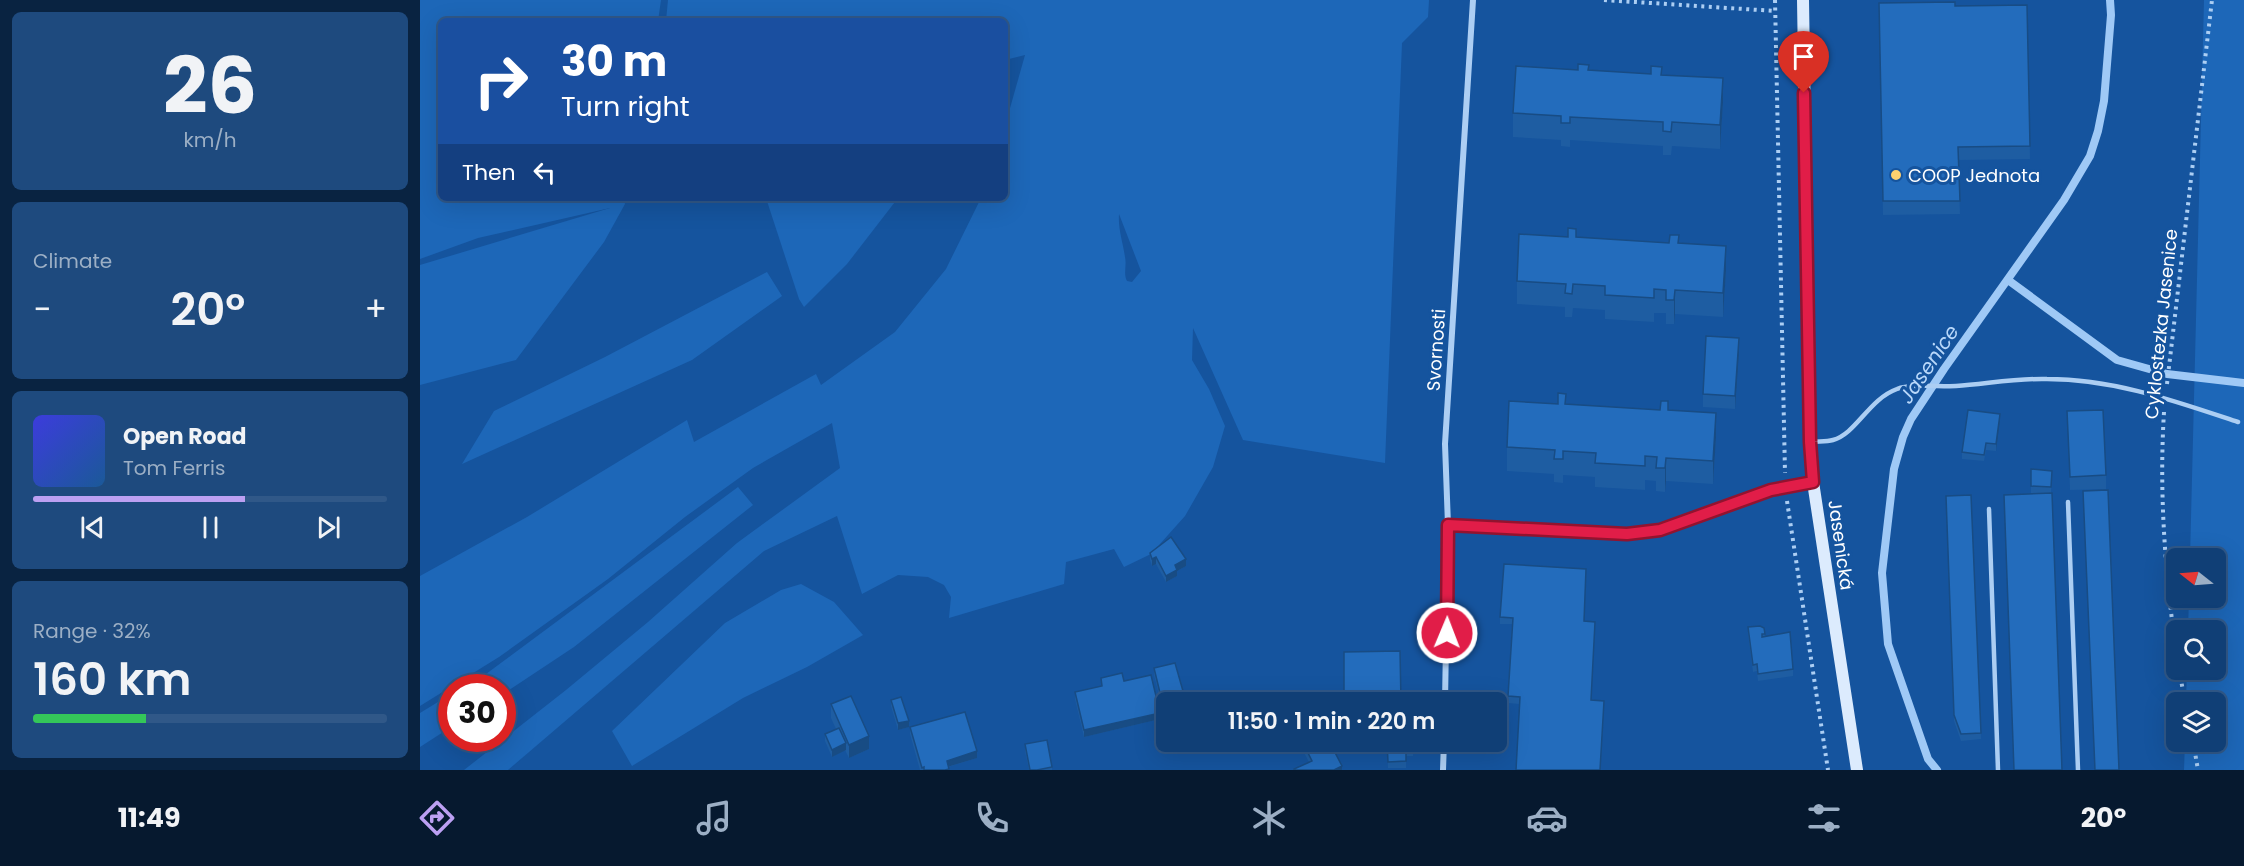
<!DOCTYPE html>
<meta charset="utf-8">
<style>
:root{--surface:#103f76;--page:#1e4a7e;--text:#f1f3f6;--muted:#9cafc5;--line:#305888;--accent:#bca0f2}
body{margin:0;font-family:Poppins,sans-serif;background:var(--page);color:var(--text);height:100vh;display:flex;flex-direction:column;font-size:22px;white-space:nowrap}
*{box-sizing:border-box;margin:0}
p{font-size:20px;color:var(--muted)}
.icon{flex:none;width:33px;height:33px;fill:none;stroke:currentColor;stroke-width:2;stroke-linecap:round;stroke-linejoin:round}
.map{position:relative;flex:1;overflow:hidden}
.side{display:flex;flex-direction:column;gap:12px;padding:12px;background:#092341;width:420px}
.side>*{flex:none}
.top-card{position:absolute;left:18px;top:18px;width:570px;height:183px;border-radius:9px;box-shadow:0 6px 24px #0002,0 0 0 2px var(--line);background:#1a4fa0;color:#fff;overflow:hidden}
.needle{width:39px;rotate:287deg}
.tools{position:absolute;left:1746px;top:548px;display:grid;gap:12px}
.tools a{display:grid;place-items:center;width:60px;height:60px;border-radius:9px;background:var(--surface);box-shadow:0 6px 24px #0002,0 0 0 2px var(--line);font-size:30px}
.speed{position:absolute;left:18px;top:674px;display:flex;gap:12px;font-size:30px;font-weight:700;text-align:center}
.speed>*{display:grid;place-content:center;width:78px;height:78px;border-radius:50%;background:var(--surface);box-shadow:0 6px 24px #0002,0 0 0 2px var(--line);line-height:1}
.speed .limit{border:9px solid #d22;background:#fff;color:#111}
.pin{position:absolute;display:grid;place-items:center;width:51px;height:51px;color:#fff;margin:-62px -26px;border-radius:50% 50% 50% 0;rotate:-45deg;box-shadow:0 0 6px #0007}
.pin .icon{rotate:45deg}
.me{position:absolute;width:66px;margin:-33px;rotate:1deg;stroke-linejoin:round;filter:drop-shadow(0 0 4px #0008)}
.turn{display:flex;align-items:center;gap:21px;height:126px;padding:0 24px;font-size:27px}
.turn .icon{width:78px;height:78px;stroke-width:2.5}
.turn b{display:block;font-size:42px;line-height:51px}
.then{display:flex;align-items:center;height:57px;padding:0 24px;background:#0003;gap:12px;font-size:22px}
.big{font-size:45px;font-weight:600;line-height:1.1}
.side .card{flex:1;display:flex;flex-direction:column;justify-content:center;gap:9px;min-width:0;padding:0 21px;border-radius:9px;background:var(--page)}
.side .dial{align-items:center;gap:0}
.dial b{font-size:78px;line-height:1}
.song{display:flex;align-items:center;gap:18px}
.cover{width:72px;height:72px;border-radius:9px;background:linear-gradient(135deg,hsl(240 70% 55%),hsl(210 70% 35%))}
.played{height:6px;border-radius:3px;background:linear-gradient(90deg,var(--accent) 60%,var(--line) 60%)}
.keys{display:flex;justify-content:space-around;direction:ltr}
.heat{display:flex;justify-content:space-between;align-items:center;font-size:33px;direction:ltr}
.charge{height:9px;border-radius:4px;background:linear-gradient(90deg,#34c759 32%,var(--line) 0)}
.trip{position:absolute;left:736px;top:692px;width:351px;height:60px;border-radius:9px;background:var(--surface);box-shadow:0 6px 24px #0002,0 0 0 2px var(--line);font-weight:600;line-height:60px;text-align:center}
.tab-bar{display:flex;height:96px;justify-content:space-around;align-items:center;background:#06192f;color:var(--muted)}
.tab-bar .icon{width:42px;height:42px}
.tab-bar .on{color:var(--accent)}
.tab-bar b{font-size:27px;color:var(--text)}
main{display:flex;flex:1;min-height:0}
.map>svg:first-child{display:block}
.green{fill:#1d67b8;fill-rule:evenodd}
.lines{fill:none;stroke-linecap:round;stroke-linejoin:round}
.stream{stroke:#9fc9f6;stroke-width:8}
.path{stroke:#accef3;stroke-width:4;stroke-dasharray:3 4.5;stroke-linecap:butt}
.lane{stroke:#accef3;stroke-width:4.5}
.street{stroke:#accef3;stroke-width:6}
.secondary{stroke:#dcebfd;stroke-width:12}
.wall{fill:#1e5da2}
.shaded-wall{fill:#184c84}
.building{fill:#236cbc;stroke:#184c84;stroke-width:1.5}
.route-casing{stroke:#92132f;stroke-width:15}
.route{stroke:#e11d48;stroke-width:10}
.poi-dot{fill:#ffd26f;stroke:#15549e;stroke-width:2}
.labels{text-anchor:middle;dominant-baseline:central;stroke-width:6;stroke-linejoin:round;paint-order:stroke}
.poi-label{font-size:18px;fill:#fff;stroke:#15549e;text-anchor:start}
.street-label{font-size:18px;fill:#fff;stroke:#15549e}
.water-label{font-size:20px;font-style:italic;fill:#b9d8fa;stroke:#15549e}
</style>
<main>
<section class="side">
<div class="card dial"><b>26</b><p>km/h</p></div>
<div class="card"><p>Climate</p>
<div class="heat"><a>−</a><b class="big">20°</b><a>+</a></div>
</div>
<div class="card">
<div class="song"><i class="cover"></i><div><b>Open Road</b><p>Tom Ferris</p></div></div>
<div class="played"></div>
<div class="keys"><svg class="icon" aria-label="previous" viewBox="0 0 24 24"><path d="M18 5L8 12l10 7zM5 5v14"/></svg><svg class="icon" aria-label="pause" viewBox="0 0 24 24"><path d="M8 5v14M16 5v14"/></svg><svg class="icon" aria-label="next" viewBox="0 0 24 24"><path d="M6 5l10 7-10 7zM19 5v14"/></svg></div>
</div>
<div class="card"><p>Range · 32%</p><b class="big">160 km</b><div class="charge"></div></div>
</section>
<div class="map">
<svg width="1824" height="770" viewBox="0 0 1824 770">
<rect width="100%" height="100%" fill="#15549e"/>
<g class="green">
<path d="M 0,0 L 241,0 L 238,21 L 21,21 L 21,198 L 203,198 L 205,204 L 184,242 L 96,360 L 0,385 L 0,265 L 190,208 L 58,238 L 0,259 Z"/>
<path d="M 248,0 L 1009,0 L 1008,17 L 982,43 L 965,463 L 823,440 L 773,328 L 772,360 L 789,389 L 805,426 L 793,467 L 765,516 L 731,554 L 704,567 L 694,549 L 646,562 L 644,584 L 529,618 L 531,597 L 524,585 L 508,577 L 478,575 L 442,594 L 417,516 L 344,551 L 88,770 L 44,770 L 146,690 L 228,622 L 317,543 L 420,468 L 412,423 L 333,468 L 265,517 L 188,579 L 79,657 L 0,706 L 0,576 L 107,517 L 267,420 L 274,442 L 396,374 L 401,385 L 475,332 L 526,269 L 561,198 L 585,198 L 585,126 L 605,55 L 585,60 L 585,21 L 246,21 ZM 699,214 L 721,271 L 712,282 L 707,281 C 703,273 707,266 705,257 C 703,242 698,230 699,214 Z"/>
<path d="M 1784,0 L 1824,0 L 1824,770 L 1764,770 L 1765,741 L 1796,741 L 1796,702 L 1766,702 L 1767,669 L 1796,669 L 1796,630 L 1768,630 L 1769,597 L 1796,597 L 1796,558 L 1770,558 Z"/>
<path d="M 346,198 L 478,198 L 427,264 L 384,307 L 379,299 Z"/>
<path d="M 347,272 L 362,296 L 272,360 L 42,464 L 74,411 L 185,357 Z"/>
<path d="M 318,487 L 333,505 L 154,647 L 83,694 L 82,687 L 44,687 L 66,674 Z"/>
<path d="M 381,584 L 414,602 L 443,635 L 387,667 L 323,698 L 212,766 L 192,731 L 305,623 L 361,590 Z"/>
<path d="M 31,694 L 31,727 L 0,747 L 0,713 Z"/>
</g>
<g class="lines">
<g class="stream">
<path d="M 1588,280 L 1697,360 L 1747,374 L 1824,383"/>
<path d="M 1517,770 L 1508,759 L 1468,644 L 1462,573 L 1474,469 L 1483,437 L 1491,419 L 1524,369 L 1644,200 L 1670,156 L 1678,131 L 1684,101 L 1691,15 L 1690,0"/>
</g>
<g class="path">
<path d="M 1184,0 L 1355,11"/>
<path d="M 1355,0 L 1365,473"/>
<path d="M 1747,384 L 1792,0"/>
<path d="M 1744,412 C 1739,493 1745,571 1756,651"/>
<path d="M 1367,501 L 1408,770"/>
<path d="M 1759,669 L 1765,702"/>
<path d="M 1773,741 L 1778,770"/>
</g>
<g class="lane">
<path d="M 1391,442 C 1398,441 1406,442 1413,440 C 1436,434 1449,399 1477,389 C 1492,383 1519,387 1536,386 C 1566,384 1597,378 1627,379 C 1694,379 1755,401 1818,422"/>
<path d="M 1648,502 L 1658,770"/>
<path d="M 1569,509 L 1578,770"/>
<path d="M 1028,525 L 1207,534 L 1240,530 L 1351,490 L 1393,482"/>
</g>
<g class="street">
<path d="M 1025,702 L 1028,525 L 1025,444 L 1053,0"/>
<path d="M 1023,770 L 1024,741"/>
</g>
<path class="secondary" d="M 1383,0 L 1390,442 L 1393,482 L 1437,770"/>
</g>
<g class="wall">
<path d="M 1459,3 L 1535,6 L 1607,5 L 1610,159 L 1538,160 L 1540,214 L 1463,215 Z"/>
<path d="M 1169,70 L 1242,75 L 1303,102 L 1300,149 L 1252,146 L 1251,155 L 1243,155 L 1243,146 L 1150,140 L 1150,147 L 1141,146 L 1141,140 L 1093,137 L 1093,113 Z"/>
<path d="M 1156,237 L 1259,243 L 1306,270 L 1303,317 L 1255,314 L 1254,324 L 1246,324 L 1246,313 L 1234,313 L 1234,322 L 1185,319 L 1185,310 L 1153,308 L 1152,317 L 1145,317 L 1145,307 L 1097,304 L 1097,281 Z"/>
<path d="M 1319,352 L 1315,409 L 1283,407 L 1283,394 Z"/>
<path d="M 1146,404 L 1248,410 L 1296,437 L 1293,484 L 1246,481 L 1245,492 L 1236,491 L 1236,481 L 1225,480 L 1225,490 L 1175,487 L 1175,477 L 1143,475 L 1143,483 L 1134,482 L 1134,474 L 1087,471 L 1087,447 Z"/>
<path d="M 1647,411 L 1686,475 L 1686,489 L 1650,490 Z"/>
<path d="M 1580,420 L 1576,451 L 1566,450 L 1564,461 L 1542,459 L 1542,452 Z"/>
<path d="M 1611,469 L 1632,471 L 1631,493 L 1611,493 Z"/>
<path d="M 1551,495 L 1561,739 L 1541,741 L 1534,721 L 1526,496 Z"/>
<path d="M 730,553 L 766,566 L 757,571 L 757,576 L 746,582 L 736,564 L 732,566 L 730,560 Z"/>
<path d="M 1166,569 L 1099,704 L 1088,703 L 1092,624 L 1080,624 L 1080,617 Z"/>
<path d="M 1328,627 L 1344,628 L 1345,636 L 1373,669 L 1373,676 L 1338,681 L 1337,671 L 1333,672 L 1328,634 Z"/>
<path d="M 734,668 L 763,698 L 741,703 L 734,675 Z"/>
<path d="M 681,678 L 704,681 L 740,719 L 664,737 L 655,699 L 655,692 L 681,686 Z"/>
<path d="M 471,700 L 489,727 L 478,730 L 471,706 Z"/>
<path d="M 411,704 L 449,749 L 429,758 L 425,750 L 412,757 L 405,741 L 405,734 L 416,729 L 411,718 Z"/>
<path d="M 490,727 L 557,758 L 528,767 L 529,770 L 500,770 L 490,734 Z"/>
<path d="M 878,741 L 915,741 L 911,743 L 922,770 L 874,770 L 874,769 L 889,762 Z"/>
<path d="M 967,741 L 993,741 L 993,756 L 986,756 L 986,768 L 968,768 Z"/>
<path d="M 605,744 L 632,767 L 632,770 L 609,770 L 605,751 Z"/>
</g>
<g class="shaded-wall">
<path d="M 1303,78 L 1303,102 L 1300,149 L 1300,125 Z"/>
<path d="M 1306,246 L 1306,270 L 1303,317 L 1303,293 Z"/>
<path d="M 1255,290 L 1255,314 L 1254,324 L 1254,300 Z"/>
<path d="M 1319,338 L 1319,352 L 1315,409 L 1315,396 Z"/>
<path d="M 1296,413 L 1296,437 L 1293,484 L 1293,461 Z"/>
<path d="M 1580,414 L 1580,420 L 1576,451 L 1576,444 Z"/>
<path d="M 1246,458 L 1246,481 L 1245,492 L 1245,468 Z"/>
<path d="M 736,557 L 736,564 L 732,566 L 732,559 Z"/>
<path d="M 766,559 L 766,566 L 757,571 L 757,576 L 746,582 L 746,576 L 755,565 Z"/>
<path d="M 763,691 L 763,698 L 741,703 L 741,697 Z"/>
<path d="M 740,713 L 740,719 L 664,737 L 664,730 Z"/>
<path d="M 489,721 L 489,727 L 478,730 L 478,723 Z"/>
<path d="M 449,736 L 449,749 L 429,758 L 429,745 Z"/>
<path d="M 426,743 L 426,750 L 412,757 L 412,750 Z"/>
<path d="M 557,751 L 557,758 L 527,767 L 527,761 Z"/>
<path d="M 922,766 L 922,770 L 914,770 Z"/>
</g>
<g class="building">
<path d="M 1535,2 L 1535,6 L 1607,5 L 1610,146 L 1538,147 L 1540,201 L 1463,201 L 1459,3 Z"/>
<path d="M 1158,64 L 1169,65 L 1168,70 L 1231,74 L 1231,66 L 1242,67 L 1241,75 L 1303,78 L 1300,125 L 1252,122 L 1251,132 L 1243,131 L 1243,122 L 1150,117 L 1150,123 L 1141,123 L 1141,116 L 1093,113 L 1096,66 L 1158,70 Z"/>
<path d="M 1148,228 L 1156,229 L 1156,237 L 1249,243 L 1250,235 L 1259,235 L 1258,243 L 1306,246 L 1303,293 L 1255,290 L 1254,300 L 1246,300 L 1246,290 L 1234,289 L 1234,298 L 1185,295 L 1185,286 L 1153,284 L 1152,294 L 1145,293 L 1146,284 L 1097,281 L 1099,234 L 1148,237 Z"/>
<path d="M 1286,336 L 1319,338 L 1315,396 L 1283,394 Z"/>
<path d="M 1138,393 L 1146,394 L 1145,404 L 1240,410 L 1241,401 L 1248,401 L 1248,410 L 1296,413 L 1293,461 L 1246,458 L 1245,468 L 1236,468 L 1237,457 L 1225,456 L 1225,466 L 1175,463 L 1176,453 L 1143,451 L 1143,459 L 1134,459 L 1135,450 L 1087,447 L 1089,401 L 1138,404 Z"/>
<path d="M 1548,410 L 1580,414 L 1576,444 L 1566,443 L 1564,455 L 1542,452 Z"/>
<path d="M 1683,410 L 1686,475 L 1650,477 L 1647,411 Z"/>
<path d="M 1611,469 L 1632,471 L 1631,487 L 1611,486 Z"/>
<path d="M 1688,490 L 1699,770 L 1675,770 L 1663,491 Z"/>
<path d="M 1632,493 L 1642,770 L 1594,770 L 1584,495 Z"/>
<path d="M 1551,495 L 1561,733 L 1541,734 L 1534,715 L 1526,496 Z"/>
<path d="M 751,537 L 766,559 L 755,565 L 757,570 L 746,576 L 736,557 L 732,559 L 730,553 Z"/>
<path d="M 1084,564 L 1166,569 L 1164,621 L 1175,622 L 1171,700 L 1184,701 L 1180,770 L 1096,770 L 1100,697 L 1088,696 L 1093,618 L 1080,617 Z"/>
<path d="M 1340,626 L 1344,628 L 1345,634 L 1342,634 L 1342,637 L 1370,632 L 1373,669 L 1338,674 L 1337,664 L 1333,665 L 1328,627 Z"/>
<path d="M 980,651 L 981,702 L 924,702 L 924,652 Z"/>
<path d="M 755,663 L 763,691 L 741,697 L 734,668 Z"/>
<path d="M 702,673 L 704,681 L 731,675 L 740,713 L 664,730 L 655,692 L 682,686 L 681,678 Z"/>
<path d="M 431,696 L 449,736 L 429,745 L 411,704 Z"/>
<path d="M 481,697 L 489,721 L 478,723 L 471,700 Z"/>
<path d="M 545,712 L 557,751 L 527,761 L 529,769 L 525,770 L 504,770 L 504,767 L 502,768 L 490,727 Z"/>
<path d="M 419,728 L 426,743 L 412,750 L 405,734 Z"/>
<path d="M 627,740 L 632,767 L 617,770 L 610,770 L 605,744 Z"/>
<path d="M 882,741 L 909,741 L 922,766 L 914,770 L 874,770 L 874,769 L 892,761 Z"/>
<path d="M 967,741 L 993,741 L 993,749 L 986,749 L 986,761 L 968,762 Z"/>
</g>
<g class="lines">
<g class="route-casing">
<path id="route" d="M 1027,633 L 1028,525 L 1207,534 L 1240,530 L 1351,490 L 1393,482 L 1390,442 L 1384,93"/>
</g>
<use href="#route" class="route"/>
</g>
<circle class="poi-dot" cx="1476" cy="175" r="6"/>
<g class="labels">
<g class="poi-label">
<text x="1488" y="175">COOP Jednota</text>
</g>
<g class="street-label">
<text transform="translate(1741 324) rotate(-84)">Cyklostezka Jasenice</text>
<text transform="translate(1016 350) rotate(-86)">Svornosti</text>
<text transform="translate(1421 545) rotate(82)">Jasenická</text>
</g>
<g class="water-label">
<text transform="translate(1509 364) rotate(-56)">Jasenice</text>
</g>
</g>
</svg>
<div class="tools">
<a><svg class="needle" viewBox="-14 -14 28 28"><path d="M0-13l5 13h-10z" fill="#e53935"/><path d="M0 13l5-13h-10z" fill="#9cafc5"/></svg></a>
<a><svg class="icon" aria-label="search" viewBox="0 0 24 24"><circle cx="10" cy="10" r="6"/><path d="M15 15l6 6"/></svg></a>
<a><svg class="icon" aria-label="layers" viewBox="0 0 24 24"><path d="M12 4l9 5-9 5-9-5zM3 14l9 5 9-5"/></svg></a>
</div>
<div class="speed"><div class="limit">30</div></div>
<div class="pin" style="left:1384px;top:93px;background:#d93025"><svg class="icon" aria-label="arrive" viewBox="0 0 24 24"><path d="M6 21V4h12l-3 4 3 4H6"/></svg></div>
<svg class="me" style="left:1027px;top:633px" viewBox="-20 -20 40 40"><circle r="17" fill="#e11d48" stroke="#fff" stroke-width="3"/><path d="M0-11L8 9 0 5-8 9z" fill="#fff"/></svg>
<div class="trip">11:50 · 1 min · 220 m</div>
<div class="top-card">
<div class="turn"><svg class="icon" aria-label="right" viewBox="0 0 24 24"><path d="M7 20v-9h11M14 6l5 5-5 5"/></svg><div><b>30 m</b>Turn right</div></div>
<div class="then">Then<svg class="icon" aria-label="left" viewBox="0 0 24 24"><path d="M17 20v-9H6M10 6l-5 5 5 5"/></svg></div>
</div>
</div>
</main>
<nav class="tab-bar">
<b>11:49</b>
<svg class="icon on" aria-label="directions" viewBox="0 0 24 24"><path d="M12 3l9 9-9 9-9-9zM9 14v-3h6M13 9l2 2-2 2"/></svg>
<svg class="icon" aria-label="music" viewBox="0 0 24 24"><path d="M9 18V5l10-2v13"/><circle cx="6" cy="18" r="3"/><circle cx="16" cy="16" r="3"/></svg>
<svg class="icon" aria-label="phone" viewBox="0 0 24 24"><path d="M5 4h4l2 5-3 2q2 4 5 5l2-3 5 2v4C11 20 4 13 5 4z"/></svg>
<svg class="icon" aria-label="climate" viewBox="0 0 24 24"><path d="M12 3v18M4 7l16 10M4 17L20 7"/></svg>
<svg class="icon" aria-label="car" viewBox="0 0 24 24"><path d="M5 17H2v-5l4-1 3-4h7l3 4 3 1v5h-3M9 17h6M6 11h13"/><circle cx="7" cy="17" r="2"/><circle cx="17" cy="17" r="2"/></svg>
<svg class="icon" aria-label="filters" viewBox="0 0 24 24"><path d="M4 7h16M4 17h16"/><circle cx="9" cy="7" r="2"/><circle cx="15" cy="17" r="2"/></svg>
<b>20°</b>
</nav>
